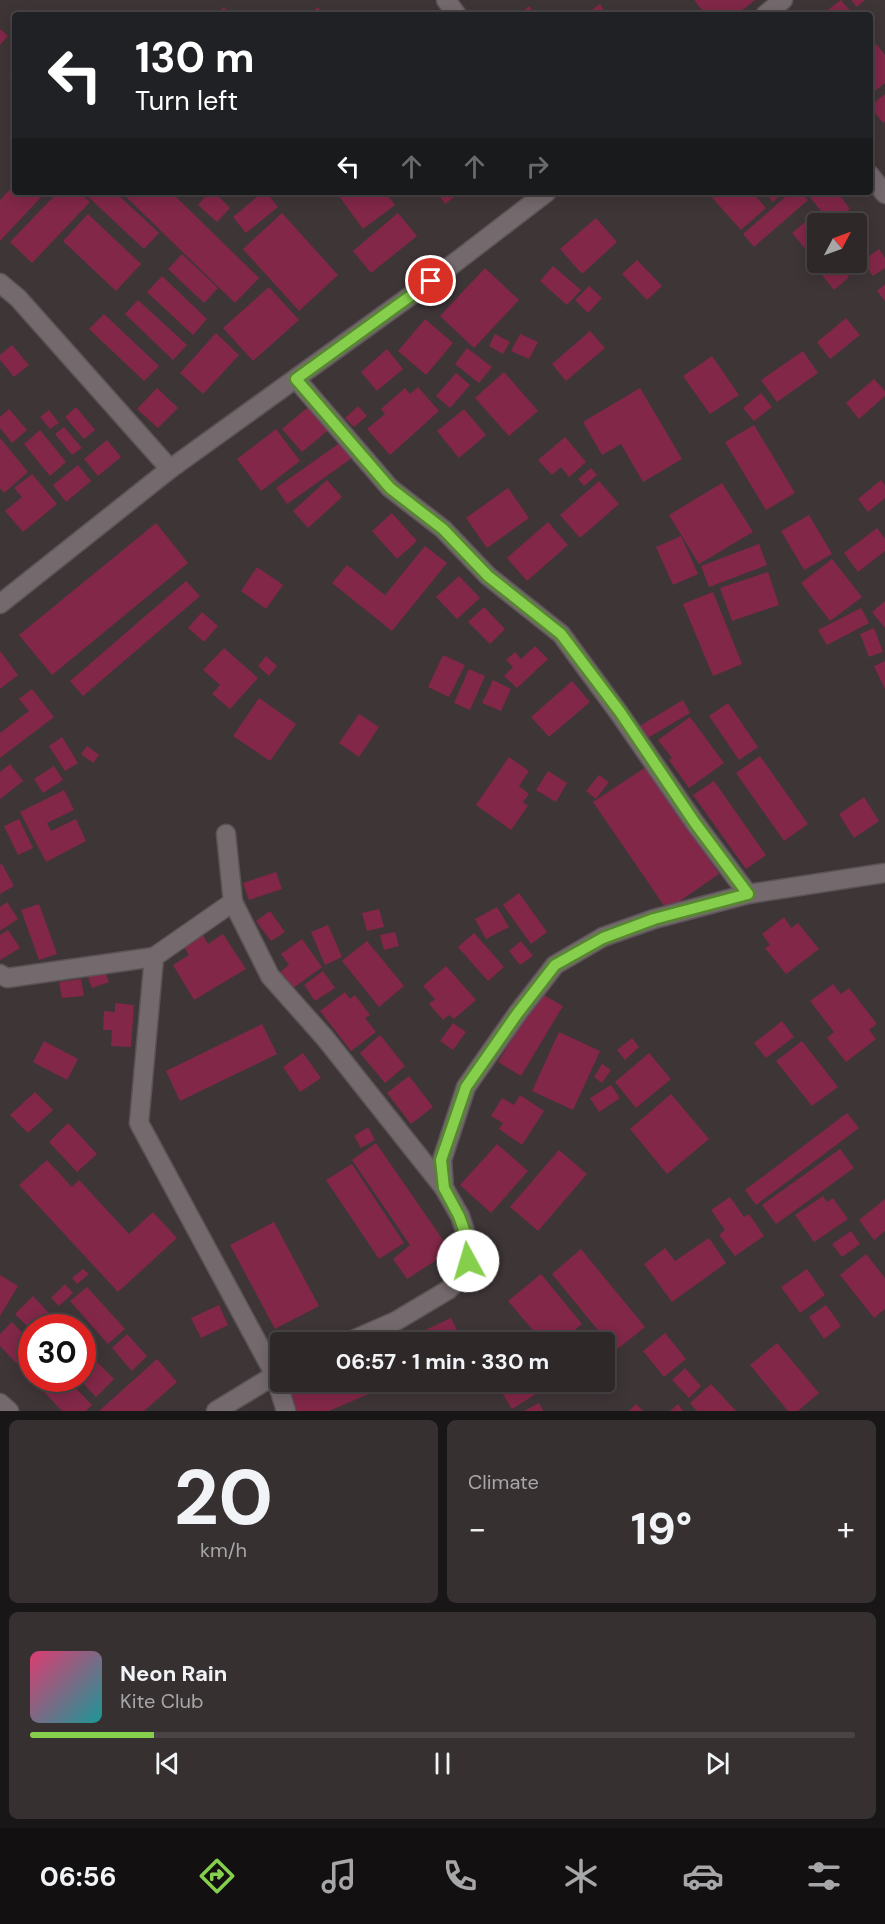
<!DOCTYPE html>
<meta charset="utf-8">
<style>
:root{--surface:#2e2829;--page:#363031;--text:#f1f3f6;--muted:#a7a6a8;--line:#494446;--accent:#86cf4c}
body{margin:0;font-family:"DM Sans",sans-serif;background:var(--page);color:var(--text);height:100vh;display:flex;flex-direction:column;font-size:22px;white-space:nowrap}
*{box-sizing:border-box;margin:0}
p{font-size:20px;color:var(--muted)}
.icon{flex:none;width:33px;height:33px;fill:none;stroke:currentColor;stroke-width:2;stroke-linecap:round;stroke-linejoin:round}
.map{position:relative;height:1411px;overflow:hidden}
.drawer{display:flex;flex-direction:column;gap:9px;padding:9px;background:#191617;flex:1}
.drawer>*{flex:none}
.hud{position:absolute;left:12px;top:12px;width:861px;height:183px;border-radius:6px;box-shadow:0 3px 15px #0003,0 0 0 2px var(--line);background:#202124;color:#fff;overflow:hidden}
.needle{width:39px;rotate:49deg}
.controls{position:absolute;left:807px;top:213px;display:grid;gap:12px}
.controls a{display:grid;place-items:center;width:60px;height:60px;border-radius:6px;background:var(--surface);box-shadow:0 3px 15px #0003,0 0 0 2px var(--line);font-size:30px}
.speed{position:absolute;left:18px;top:1314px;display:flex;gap:12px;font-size:30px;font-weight:700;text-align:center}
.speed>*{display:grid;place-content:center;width:78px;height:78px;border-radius:50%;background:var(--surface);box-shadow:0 3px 15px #0003,0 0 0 2px var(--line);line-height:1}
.speed .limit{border:9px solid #d22;background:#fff;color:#111}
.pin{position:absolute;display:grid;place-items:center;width:51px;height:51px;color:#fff;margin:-26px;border:3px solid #fff;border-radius:50%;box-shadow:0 2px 6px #0007}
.me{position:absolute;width:66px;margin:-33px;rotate:354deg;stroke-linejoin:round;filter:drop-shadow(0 0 4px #0008)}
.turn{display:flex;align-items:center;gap:21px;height:126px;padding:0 24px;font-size:27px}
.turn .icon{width:78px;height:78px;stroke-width:2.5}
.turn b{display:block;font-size:42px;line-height:51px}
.lanes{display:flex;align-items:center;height:57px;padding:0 24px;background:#0003;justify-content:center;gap:30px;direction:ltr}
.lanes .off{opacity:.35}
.big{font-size:45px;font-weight:700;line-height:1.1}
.drawer .tile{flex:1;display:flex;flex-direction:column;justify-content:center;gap:9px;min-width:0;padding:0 21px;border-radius:9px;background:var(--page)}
.drawer .dial{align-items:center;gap:0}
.dial b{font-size:78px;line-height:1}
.song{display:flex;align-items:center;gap:18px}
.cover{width:72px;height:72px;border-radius:9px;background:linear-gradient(135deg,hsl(340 70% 55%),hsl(180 70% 35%))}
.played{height:6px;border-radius:3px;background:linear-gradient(90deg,var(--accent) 15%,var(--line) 15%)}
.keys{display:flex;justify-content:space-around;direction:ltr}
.heat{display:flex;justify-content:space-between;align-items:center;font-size:33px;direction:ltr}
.drawer .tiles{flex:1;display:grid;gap:9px;grid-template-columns:1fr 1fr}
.tile:last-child{grid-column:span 2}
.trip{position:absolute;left:270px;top:1332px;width:345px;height:60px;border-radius:6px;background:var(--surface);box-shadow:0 3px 15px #0003,0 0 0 2px var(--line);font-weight:700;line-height:60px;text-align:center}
.tabs{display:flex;height:96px;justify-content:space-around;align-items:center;background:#121010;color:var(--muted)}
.tabs .icon{width:42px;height:42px}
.tabs .active{color:var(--accent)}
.tabs b{font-size:27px;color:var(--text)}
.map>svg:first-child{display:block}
.building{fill:#822748}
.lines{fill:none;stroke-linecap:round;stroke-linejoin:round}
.minor-casing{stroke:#5b5456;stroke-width:21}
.minor{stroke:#74696c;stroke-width:18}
.route-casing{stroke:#578731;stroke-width:15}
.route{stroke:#86cf4c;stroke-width:10}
</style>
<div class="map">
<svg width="885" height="1411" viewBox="0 0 885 1411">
<rect width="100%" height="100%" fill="#3e3537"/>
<g class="building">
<path d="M 694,0 L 755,0 L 736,15 L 706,15 Z"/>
<path d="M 841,0 L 854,15 L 821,15 Z"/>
<path d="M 851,0 L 865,0 L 857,7 Z"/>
<path d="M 600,4 L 607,15 L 585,15 Z"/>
<path d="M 529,6 L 536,15 L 518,15 Z"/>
<path d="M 224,7 L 231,15 L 215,15 Z"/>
<path d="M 318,7 L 324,15 L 308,15 Z"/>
<path d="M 0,29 L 8,36 L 0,45 Z"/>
<path d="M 870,36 L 885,55 L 885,83 L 875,91 L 870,85 Z"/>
<path d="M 15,68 L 15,81 L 9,75 Z"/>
<path d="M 885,94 L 885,122 L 883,123 L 870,106 Z"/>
<path d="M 15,184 L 15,192 L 46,192 L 0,241 L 0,200 Z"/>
<path d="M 58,192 L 79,192 L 90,202 L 32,263 L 10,242 Z"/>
<path d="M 83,192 L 115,192 L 159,233 L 144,249 Z"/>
<path d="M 121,192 L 171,192 L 259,278 L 235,303 Z"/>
<path d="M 209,192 L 214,192 L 230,208 L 217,222 L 198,205 Z"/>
<path d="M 263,192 L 266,192 L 278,207 L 246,233 L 233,217 Z"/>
<path d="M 336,192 L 385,192 L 395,205 L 363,229 Z"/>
<path d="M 437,192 L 461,192 L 445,204 Z"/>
<path d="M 707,192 L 752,192 L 766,208 L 741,230 Z"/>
<path d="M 764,192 L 784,192 L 773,202 Z"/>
<path d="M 791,192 L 800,192 L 808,200 L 754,247 L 743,234 Z"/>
<path d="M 806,192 L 837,192 L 850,209 L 831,224 Z"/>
<path d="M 282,213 L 338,275 L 299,311 L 243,249 Z"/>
<path d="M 398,213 L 417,236 L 371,273 L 353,251 Z"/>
<path d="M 88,214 L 141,264 L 116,291 L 63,241 Z"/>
<path d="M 811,217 L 818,225 L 818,242 L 807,251 L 792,233 Z"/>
<path d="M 596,218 L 617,242 L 582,274 L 560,249 Z"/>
<path d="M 879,249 L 885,258 L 885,268 L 873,276 L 862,261 Z"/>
<path d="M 818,252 L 818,262 L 838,262 L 849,277 L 834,290 L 809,259 Z"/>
<path d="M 182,254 L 218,288 L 204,303 L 168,269 Z"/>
<path d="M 637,260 L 662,286 L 647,300 L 622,274 Z"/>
<path d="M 553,266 L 581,290 L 567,305 L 540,281 Z"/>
<path d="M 485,268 L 519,300 L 474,348 L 440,316 Z"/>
<path d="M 162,276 L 207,319 L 193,335 L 147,292 Z"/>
<path d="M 885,284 L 885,301 L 877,291 Z"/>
<path d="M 589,286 L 602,298 L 588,313 L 575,300 Z"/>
<path d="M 269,287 L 299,320 L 253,361 L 223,328 Z"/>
<path d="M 138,300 L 187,345 L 173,360 L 125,314 Z"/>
<path d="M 104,314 L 159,366 L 144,381 L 89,329 Z"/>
<path d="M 846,318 L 860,335 L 830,359 L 817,342 Z"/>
<path d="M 425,319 L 453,343 L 426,375 L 398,351 Z"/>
<path d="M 590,331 L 605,348 L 566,381 L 552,364 Z"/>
<path d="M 216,333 L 239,355 L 203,394 L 180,373 Z"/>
<path d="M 495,334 L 510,342 L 503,354 L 489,346 Z"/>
<path d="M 520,334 L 538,342 L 529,359 L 511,351 Z"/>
<path d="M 12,345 L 29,365 L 14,377 L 0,360 L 0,355 Z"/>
<path d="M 467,348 L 492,367 L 479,383 L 455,364 Z"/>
<path d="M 387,349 L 403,369 L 377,391 L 361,372 Z"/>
<path d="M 803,351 L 818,373 L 777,402 L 761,380 Z"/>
<path d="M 712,356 L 739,395 L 710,414 L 683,376 Z"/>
<path d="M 504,372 L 538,411 L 509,436 L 475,398 Z"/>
<path d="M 456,373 L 470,385 L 450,408 L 436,396 Z"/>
<path d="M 874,379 L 885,391 L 885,396 L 859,419 L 846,403 Z"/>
<path d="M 418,387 L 439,411 L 390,455 L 367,429 L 385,414 L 381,409 L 405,388 L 410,394 Z"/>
<path d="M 157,388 L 178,408 L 158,428 L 137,409 Z"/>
<path d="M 640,388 L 682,459 L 643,482 L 621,444 L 602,455 L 583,422 Z"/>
<path d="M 761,393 L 772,407 L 754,421 L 743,408 Z"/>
<path d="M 313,403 L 332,427 L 302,452 L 282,429 Z"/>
<path d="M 358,406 L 367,416 L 354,427 L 345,418 Z"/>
<path d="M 76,407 L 95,430 L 84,439 L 65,417 Z"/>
<path d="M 9,409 L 27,430 L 12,443 L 0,428 L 0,417 Z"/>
<path d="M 464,409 L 486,435 L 459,458 L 437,431 Z"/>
<path d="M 49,410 L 59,423 L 50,429 L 40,417 Z"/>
<path d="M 754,425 L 795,493 L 766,510 L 725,442 Z"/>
<path d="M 64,427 L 82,448 L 72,455 L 55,434 Z"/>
<path d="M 276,429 L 300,461 L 261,491 L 237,459 Z"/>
<path d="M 40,430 L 66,462 L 50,476 L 24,444 Z"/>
<path d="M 565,437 L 586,462 L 569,477 L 561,467 L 552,475 L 538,460 Z"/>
<path d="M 0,438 L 28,472 L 4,493 L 0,488 Z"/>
<path d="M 107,440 L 121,457 L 98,476 L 84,459 Z"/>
<path d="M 341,442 L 352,458 L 287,504 L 276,488 Z"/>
<path d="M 78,465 L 91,481 L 66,502 L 53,485 Z"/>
<path d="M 591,468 L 597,475 L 584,486 L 578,479 Z"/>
<path d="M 32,474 L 57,504 L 23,532 L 5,511 L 22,497 L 14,488 Z"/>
<path d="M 327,480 L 342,497 L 308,528 L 293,511 Z"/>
<path d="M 881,480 L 885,485 L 885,498 L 868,512 L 858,499 Z"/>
<path d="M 599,481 L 619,504 L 580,538 L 560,515 Z"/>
<path d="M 722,483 L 753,532 L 699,564 L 669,515 Z"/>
<path d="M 508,488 L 529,518 L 487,548 L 466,518 Z"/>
<path d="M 392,513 L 417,541 L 397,559 L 372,531 Z"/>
<path d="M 809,515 L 832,554 L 804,570 L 781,531 Z"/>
<path d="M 548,522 L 568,545 L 527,581 L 507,558 Z"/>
<path d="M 156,523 L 188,563 L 52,675 L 19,635 Z"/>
<path d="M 877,528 L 885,539 L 885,551 L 858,572 L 844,553 Z"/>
<path d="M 681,536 L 698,574 L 673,585 L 656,547 Z"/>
<path d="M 759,544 L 767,565 L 709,587 L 701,566 Z"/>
<path d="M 425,546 L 447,563 L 392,631 L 332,583 L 347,565 L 385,595 Z"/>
<path d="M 832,559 L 862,597 L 830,621 L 801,583 Z"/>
<path d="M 257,567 L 283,585 L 266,609 L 241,591 Z"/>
<path d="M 768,572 L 779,605 L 732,621 L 720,588 Z"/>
<path d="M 459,576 L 480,598 L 457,619 L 436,597 Z"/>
<path d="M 186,581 L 200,596 L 83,696 L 70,681 Z"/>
<path d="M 713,592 L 742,664 L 713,676 L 683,604 Z"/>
<path d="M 885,601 L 885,628 L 872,612 Z"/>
<path d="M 484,607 L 505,629 L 490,644 L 468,622 Z"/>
<path d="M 861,608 L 869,623 L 827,645 L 818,630 Z"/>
<path d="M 202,612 L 218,626 L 204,642 L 188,628 Z"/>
<path d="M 874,628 L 883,652 L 869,657 L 860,634 Z"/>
<path d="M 535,646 L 548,659 L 517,688 L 504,676 L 513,667 L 506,660 L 515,652 L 521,659 Z"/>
<path d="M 224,648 L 258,678 L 230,709 L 212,694 L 220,685 L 203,670 Z"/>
<path d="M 0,651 L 18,675 L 0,689 Z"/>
<path d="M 443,655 L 465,665 L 449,697 L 428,687 Z"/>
<path d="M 266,656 L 277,666 L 269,676 L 258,666 Z"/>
<path d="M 885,661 L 885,689 L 874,666 Z"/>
<path d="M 469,669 L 485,676 L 470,710 L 454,703 Z"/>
<path d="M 493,680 L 511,689 L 501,711 L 482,703 Z"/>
<path d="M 572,681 L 590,702 L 549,737 L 531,717 Z"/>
<path d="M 32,689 L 54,717 L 0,758 L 0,733 L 29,711 L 19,699 Z"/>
<path d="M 259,698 L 296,724 L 270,761 L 233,736 Z"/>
<path d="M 683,700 L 690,713 L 646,739 L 638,727 Z"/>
<path d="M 728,703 L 758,747 L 739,760 L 709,716 Z"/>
<path d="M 359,714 L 379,727 L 359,757 L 339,743 Z"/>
<path d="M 690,717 L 724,763 L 689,788 L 669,760 L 672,758 L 658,740 Z"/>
<path d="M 62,737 L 78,763 L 65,771 L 49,746 Z"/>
<path d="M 87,746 L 99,755 L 93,763 L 81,754 Z"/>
<path d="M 760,756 L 808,824 L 784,841 L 736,773 Z"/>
<path d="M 509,757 L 529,771 L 519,786 L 529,794 L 523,802 L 528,806 L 511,830 L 476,805 Z"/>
<path d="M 10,764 L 23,781 L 0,799 L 0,772 Z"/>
<path d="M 54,766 L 63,780 L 43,793 L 34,779 Z"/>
<path d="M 646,767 L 719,874 L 667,910 L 593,802 Z"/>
<path d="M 548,771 L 567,783 L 556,802 L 536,790 Z"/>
<path d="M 599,775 L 609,782 L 596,799 L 586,791 Z"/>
<path d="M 714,781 L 766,855 L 746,869 L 693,795 Z"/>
<path d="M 64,790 L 74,810 L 47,823 L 51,831 L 76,819 L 86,841 L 46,862 L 20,812 Z"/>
<path d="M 864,797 L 879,821 L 854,838 L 839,814 Z"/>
<path d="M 19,819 L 33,848 L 18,855 L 4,826 Z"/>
<path d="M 2,864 L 14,886 L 0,894 L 0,865 Z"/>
<path d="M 276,872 L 282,889 L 249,900 L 243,883 Z"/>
<path d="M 519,893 L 547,932 L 531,944 L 503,905 Z"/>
<path d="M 7,902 L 18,919 L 0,931 L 0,907 Z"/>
<path d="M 39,904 L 57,954 L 39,960 L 21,910 Z"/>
<path d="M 497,907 L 509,927 L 486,939 L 475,919 Z"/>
<path d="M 379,909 L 384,927 L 367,931 L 362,913 Z"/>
<path d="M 270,911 L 285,932 L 271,941 L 256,921 Z"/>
<path d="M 784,917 L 791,928 L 798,923 L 819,949 L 786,974 L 765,948 L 770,945 L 762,934 Z"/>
<path d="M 328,925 L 342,957 L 325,965 L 311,932 Z"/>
<path d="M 8,930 L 20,948 L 0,960 L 0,935 Z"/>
<path d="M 395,932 L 399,946 L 384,950 L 380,935 Z"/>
<path d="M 474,933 L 504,967 L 488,981 L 458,947 Z"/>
<path d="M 223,934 L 246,969 L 194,1000 L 173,965 L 189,955 L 184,947 L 203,935 L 208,944 Z"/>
<path d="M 302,939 L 322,967 L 292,989 L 280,972 L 289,965 L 281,954 Z"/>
<path d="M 367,941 L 404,986 L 379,1007 L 342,961 Z"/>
<path d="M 521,941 L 533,956 L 520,965 L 509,951 Z"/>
<path d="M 446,966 L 476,1000 L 454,1019 L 449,1015 L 443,1020 L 429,1004 L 435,999 L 423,986 Z"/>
<path d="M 104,970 L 109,982 L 92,988 L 88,977 Z"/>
<path d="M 323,971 L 335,988 L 315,1001 L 304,985 Z"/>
<path d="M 81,979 L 84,996 L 62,998 L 59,982 Z"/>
<path d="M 833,984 L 841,994 L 849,988 L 877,1024 L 869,1030 L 876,1039 L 846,1062 L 827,1038 L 834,1032 L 810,1001 Z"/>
<path d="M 345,992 L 350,999 L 355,995 L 370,1015 L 365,1018 L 376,1032 L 351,1051 L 320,1011 Z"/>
<path d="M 540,993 L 563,1006 L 521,1076 L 498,1062 Z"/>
<path d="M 115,1003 L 134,1005 L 131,1047 L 111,1046 L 112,1030 L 103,1030 L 104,1011 L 115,1012 Z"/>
<path d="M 782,1021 L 794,1037 L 766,1058 L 754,1043 Z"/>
<path d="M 453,1023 L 466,1032 L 453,1050 L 440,1041 Z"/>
<path d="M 262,1024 L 277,1054 L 180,1101 L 166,1071 Z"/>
<path d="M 559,1032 L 600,1051 L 573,1110 L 532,1091 Z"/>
<path d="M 380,1035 L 405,1066 L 385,1083 L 360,1053 Z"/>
<path d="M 632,1038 L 639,1047 L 625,1060 L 617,1050 Z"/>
<path d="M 44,1041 L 78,1059 L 67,1080 L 33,1062 Z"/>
<path d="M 802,1041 L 838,1087 L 812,1106 L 776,1061 Z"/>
<path d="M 303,1053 L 321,1078 L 300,1092 L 283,1067 Z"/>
<path d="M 649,1053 L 671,1079 L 636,1108 L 615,1082 Z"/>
<path d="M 602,1064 L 611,1070 L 602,1083 L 594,1077 Z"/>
<path d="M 409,1076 L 433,1107 L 411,1124 L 387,1093 Z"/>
<path d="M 611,1085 L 620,1098 L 599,1112 L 590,1098 Z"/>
<path d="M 35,1092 L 53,1110 L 28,1133 L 10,1115 Z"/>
<path d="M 671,1094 L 709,1139 L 667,1174 L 630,1129 Z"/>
<path d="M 520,1095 L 544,1111 L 522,1145 L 499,1129 L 503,1123 L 491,1116 L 502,1098 L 514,1105 Z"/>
<path d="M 847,1113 L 859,1128 L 756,1205 L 745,1190 Z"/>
<path d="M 68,1123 L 97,1154 L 77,1172 L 49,1142 Z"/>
<path d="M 368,1127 L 375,1140 L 361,1148 L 354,1136 Z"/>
<path d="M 376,1143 L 443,1240 L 435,1261 L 407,1279 L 393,1259 L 410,1245 L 352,1160 Z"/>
<path d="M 497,1144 L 528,1171 L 491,1213 L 460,1185 Z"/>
<path d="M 840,1149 L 854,1168 L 776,1224 L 762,1205 Z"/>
<path d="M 559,1150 L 587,1174 L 538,1231 L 510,1207 Z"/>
<path d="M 47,1160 L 72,1187 L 79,1180 L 129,1234 L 153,1212 L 177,1238 L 118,1292 L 19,1185 Z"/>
<path d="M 352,1164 L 404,1243 L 379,1259 L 326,1180 Z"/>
<path d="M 823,1196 L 827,1202 L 833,1198 L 848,1219 L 814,1242 L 795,1215 Z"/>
<path d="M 730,1197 L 744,1217 L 749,1214 L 764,1236 L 735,1256 L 719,1235 L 725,1230 L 711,1210 Z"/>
<path d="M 885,1199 L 885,1231 L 874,1240 L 859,1220 Z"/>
<path d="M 274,1222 L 319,1306 L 275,1329 L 230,1245 Z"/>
<path d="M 851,1231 L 860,1244 L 842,1257 L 832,1244 Z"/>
<path d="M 709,1238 L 726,1263 L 672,1302 L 644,1264 L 665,1248 L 675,1261 Z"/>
<path d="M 581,1249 L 645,1327 L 615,1351 L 552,1274 Z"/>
<path d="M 866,1254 L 885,1278 L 885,1309 L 874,1318 L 840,1275 Z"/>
<path d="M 83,1269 L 89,1274 L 77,1284 L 72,1278 Z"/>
<path d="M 807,1269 L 825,1295 L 800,1313 L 781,1287 Z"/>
<path d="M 541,1274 L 582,1324 L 560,1342 L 543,1342 L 508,1301 Z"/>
<path d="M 0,1275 L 18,1286 L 0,1316 Z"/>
<path d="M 65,1284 L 73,1293 L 59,1306 L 51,1298 Z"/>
<path d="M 87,1287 L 125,1329 L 108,1344 L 70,1301 Z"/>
<path d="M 33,1296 L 63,1328 L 32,1328 L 32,1331 L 15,1314 Z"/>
<path d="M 219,1305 L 228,1325 L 201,1338 L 191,1318 Z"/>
<path d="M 826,1305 L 841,1326 L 824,1339 L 809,1317 Z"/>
<path d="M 451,1318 L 463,1342 L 410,1342 L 408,1338 Z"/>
<path d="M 12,1322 L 32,1343 L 32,1378 L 66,1378 L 92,1405 L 86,1411 L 62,1411 L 0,1346 L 0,1334 Z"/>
<path d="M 665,1333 L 686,1359 L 664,1377 L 643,1351 Z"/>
<path d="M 127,1334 L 147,1356 L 132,1371 L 112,1348 Z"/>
<path d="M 587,1334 L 592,1342 L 574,1342 Z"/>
<path d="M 777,1343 L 819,1393 L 798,1411 L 788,1411 L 750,1365 Z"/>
<path d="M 82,1347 L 114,1379 L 96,1397 L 78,1378 L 82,1378 Z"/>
<path d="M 157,1359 L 177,1382 L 144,1411 L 99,1411 Z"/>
<path d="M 685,1368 L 701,1386 L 689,1398 L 672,1380 Z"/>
<path d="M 316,1382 L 396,1382 L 329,1411 L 290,1411 L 283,1396 Z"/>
<path d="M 495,1382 L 555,1382 L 512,1409 Z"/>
<path d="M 711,1384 L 736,1411 L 697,1411 L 690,1403 Z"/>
<path d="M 539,1403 L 543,1411 L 524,1411 Z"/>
<path d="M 636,1404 L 643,1411 L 629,1411 Z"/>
<path d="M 678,1404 L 683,1411 L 670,1411 Z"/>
</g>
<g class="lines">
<g class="minor-casing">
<g id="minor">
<path d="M 446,0 L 457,15"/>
<path d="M 765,15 L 783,0"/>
<path d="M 870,175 L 885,194"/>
<path d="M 0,283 L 18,298 L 170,469"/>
<path d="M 296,379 L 390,488 L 443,529 L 488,576 L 561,634 L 619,713 L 695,823 L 748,894"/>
<path d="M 0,604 L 170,469 L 431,281 L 547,192"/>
<path d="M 226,834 L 233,902 L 270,976 L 325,1038 L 444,1188"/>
<path d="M 233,902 L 154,957 L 139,1123 L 275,1375 L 286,1411"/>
<path d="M 0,974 L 7,978 L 154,957"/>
<path d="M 348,1342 L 396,1321 L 448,1290 L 465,1273 L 471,1249 L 460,1216 L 444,1188 L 442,1160 L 466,1087 L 517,1014 L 555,965 L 603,937 L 654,919 L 748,894 L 885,873"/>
<path d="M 0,1403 L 9,1411"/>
<path d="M 216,1411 L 280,1372"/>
</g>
</g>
<use href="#minor" class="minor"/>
</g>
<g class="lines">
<g class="route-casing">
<path id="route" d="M 431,281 L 296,379 L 390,488 L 443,529 L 488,576 L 561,634 L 620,712 L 695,823 L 748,894 L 654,919 L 603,938 L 555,965 L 517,1014 L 466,1087 L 441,1160 L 444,1188 L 459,1216 L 471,1249 L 468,1261"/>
</g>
<use href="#route" class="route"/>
</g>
</svg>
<div class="controls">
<a><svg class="needle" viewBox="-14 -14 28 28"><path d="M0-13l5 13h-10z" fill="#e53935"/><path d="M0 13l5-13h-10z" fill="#a7a6a8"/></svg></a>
</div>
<div class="speed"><div class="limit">30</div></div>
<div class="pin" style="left:431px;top:281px;background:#d93025"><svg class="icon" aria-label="arrive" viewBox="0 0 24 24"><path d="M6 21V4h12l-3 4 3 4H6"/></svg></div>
<svg class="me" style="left:468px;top:1261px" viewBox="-20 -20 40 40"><circle r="19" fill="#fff"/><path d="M0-13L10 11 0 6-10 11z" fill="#86cf4c"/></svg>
<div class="trip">06:57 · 1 min · 330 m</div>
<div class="hud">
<div class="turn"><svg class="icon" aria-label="left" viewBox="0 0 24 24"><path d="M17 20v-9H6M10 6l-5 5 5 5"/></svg><div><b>130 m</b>Turn left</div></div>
<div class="lanes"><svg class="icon" aria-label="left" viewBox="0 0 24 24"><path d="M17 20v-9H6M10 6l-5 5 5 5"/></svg><svg class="icon off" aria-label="ahead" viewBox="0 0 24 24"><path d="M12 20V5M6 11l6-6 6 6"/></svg><svg class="icon off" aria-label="ahead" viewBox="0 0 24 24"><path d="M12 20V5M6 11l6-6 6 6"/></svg><svg class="icon off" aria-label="right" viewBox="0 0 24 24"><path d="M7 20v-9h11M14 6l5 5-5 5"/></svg></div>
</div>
</div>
<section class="drawer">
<div class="tiles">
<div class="tile dial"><b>20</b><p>km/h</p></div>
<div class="tile"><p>Climate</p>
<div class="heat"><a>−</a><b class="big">19°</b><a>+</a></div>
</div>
<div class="tile">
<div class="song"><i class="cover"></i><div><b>Neon Rain</b><p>Kite Club</p></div></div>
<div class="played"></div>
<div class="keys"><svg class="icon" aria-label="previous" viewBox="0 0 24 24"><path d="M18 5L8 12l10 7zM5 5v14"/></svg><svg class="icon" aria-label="pause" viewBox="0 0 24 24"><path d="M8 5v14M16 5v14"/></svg><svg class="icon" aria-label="next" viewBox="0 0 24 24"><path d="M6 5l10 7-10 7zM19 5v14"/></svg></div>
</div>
</div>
</section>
<nav class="tabs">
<b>06:56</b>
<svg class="icon active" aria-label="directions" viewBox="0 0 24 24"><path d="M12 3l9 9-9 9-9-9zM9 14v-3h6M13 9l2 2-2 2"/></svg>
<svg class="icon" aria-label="music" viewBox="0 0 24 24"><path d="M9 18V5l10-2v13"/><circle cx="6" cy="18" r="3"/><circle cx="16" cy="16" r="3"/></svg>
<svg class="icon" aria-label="phone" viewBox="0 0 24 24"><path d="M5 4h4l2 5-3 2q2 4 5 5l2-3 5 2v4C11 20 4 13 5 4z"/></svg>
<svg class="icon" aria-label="climate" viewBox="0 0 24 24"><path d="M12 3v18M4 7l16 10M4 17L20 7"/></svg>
<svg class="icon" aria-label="car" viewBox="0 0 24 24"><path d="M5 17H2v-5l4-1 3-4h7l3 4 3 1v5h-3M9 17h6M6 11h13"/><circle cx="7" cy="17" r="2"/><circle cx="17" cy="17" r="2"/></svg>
<svg class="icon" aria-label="filters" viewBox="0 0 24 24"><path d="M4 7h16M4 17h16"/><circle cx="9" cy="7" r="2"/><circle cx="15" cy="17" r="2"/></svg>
</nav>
